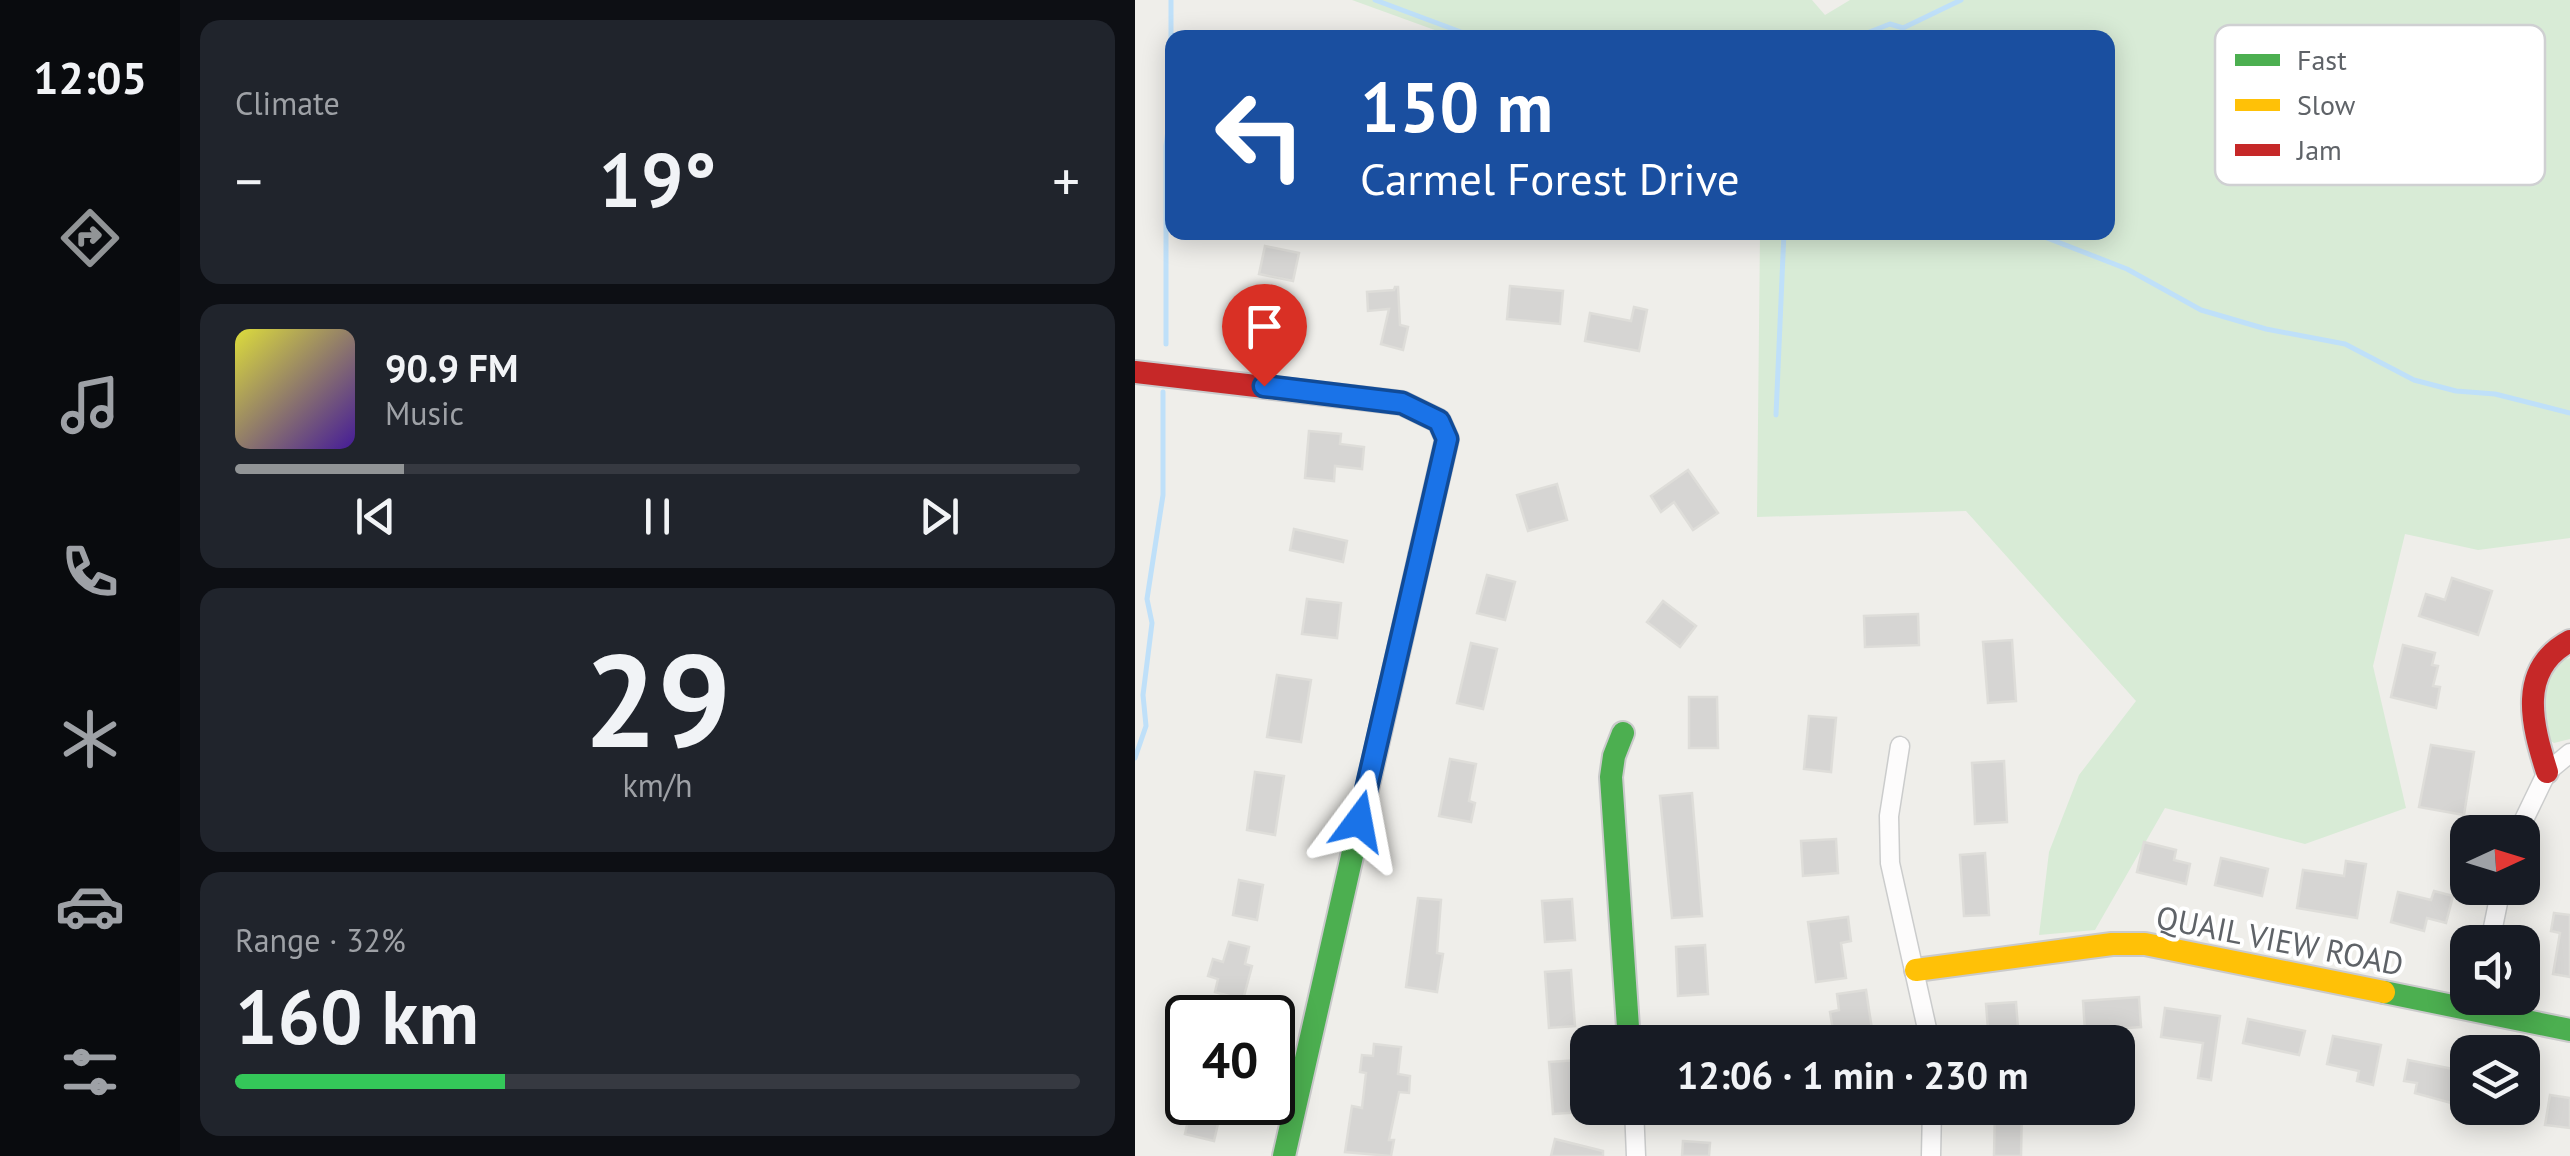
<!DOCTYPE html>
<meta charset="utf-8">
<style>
:root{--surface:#171b24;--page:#20242c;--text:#f1f3f6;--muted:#9ea1a6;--line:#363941;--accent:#919496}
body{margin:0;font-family:"PT Sans",sans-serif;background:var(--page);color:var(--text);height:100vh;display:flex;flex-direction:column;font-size:38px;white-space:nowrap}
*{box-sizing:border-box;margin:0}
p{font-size:32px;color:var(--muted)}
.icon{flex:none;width:55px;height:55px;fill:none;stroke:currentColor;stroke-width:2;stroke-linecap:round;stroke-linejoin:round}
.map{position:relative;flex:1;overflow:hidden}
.panel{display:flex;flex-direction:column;gap:20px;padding:20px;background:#0d0f14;width:955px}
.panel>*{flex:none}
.hud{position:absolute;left:30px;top:30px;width:950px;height:210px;border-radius:20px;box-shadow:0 5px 25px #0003;background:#1a4fa0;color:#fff;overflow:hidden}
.needle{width:65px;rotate:86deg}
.controls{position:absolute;left:1315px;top:815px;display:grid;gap:20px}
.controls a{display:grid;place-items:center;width:90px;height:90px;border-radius:20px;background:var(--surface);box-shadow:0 5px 25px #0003;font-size:50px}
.speed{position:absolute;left:30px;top:995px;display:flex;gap:20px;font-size:50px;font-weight:700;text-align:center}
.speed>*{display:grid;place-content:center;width:130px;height:130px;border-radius:50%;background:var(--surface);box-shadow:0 5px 25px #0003;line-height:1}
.speed .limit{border:5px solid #111;border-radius:15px;background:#fff;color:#111}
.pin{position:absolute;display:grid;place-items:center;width:85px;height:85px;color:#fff;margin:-102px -42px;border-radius:50% 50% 50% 0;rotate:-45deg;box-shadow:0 0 10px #0007}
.pin .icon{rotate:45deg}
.me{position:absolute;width:110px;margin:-55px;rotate:13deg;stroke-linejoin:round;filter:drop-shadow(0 0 8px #0008)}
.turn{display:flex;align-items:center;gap:35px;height:210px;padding:0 30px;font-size:45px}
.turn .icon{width:130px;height:130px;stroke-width:2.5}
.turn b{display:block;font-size:70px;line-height:85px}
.big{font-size:75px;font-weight:600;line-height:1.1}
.panel .widget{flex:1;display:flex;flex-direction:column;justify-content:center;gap:15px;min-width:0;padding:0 35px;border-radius:20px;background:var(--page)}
.panel .dial{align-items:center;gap:0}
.dial b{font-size:130px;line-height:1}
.song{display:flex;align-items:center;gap:30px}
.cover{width:120px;height:120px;border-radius:15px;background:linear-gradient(135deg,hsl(60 70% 55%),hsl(260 70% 35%))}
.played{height:10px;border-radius:5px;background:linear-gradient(90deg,var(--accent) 20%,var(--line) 20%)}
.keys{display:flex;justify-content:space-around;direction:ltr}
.heat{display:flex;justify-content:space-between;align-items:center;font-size:55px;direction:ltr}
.charge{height:15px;border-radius:8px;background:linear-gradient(90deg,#34c759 32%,var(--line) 0)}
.trip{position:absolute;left:435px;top:1025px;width:565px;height:100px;border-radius:20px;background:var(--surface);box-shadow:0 5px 25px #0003;font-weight:600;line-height:100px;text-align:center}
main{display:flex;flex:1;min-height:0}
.tabs{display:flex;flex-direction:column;width:180px;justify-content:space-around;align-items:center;background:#090b0e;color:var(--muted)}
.tabs .icon{width:70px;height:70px}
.tabs .on{color:var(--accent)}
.tabs b{font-size:45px;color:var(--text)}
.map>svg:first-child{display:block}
.green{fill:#d8ebd6}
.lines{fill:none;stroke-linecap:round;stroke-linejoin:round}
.stream{stroke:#bfe0f9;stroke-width:5}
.building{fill:#d6d5d3;stroke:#deddd9;stroke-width:2.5}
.street-casing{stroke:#cbcccc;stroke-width:21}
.fast-casing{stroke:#cacacb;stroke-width:26}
.slow-casing{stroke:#cacacb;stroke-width:26}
.jam-casing{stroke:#cacacb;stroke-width:26}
.street{stroke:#fdfcfc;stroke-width:18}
.fast{stroke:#4caf50;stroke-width:22}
.slow{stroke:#ffc107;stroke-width:22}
.jam{stroke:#c62828;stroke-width:22}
.route-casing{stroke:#114b97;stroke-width:25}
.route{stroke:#1a73e8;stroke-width:18}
.labels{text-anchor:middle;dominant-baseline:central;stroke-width:8;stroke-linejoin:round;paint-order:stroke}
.street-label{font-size:32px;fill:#5f6368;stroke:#fff}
.key{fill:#fff;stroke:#cfd0d2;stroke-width:2.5}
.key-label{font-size:28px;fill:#5f6368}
</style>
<main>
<nav class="tabs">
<b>12:05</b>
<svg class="icon on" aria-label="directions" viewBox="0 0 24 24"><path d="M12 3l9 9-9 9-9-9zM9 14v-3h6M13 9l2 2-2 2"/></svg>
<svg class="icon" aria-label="music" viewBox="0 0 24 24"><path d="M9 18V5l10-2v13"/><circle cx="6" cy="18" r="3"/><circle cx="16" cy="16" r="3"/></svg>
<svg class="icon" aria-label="phone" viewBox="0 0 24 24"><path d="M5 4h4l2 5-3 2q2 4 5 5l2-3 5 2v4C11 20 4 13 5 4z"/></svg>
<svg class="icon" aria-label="climate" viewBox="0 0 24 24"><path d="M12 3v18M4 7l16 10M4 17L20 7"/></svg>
<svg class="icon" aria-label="car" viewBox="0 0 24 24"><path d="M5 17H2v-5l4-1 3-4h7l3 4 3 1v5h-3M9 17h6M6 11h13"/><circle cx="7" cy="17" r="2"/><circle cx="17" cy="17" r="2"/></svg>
<svg class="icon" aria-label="filters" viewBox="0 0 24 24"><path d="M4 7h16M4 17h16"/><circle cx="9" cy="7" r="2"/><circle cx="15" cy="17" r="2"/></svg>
</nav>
<section class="panel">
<div class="widget"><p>Climate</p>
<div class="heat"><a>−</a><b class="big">19°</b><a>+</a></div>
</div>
<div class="widget">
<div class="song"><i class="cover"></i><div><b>90.9 FM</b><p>Music</p></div></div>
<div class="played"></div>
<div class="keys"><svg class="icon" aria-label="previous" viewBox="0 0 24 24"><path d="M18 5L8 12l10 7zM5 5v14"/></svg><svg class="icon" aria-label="pause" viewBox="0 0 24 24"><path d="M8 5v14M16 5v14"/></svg><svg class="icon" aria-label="next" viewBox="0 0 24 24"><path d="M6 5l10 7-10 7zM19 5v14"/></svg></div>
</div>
<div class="widget dial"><b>29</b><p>km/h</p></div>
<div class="widget"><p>Range · 32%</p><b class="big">160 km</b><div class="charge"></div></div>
</section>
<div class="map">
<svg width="1435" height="1156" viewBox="0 0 1435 1156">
<rect width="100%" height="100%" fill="#efeeea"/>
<g class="green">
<path d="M 217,0 L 677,0 L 690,15 L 715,0 L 1435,0 L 1435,538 L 1343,550 L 1270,534 L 1238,666 L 1271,808 L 1170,844 L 1030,808 L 960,930 L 904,935 L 914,852 L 944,775 L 1001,701 L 831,511 L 622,517 L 625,233 L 972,232 L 972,38 L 319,37 Z"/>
<path d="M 1435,658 L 1435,739 L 1419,743 L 1413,739 C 1408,706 1405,691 1424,661 Z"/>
</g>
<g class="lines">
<g class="stream">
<path d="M 240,0 L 342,38"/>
<path d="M 719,38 L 755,24 L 768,28 L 826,0"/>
<path d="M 897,232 L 992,269 L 1066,310 L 1131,329 L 1210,344 L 1279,380 L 1321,391 L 1360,394 L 1435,413"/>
<path d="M 31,344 L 31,146 L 36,106 L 36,0"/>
<path d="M 641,415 L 649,232"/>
<path d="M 0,758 L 11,726 L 8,695 L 17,623 L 12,599 L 28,495 L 28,392"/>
</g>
</g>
<g class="building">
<path d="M 130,246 L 164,253 L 158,281 L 124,274 Z"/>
<path d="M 375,286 L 428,291 L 425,324 L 372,319 Z"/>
<path d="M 260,287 L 263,287 L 265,325 L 273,327 L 268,350 L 246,344 L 254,309 L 233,311 L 232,292 L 259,290 Z"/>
<path d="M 499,307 L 512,310 L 504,351 L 450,341 L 455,313 L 496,321 Z"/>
<path d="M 174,431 L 206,434 L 205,444 L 229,447 L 227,469 L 200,466 L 199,481 L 170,478 Z"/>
<path d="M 553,470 L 583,513 L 558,530 L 539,502 L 526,512 L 516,496 Z"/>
<path d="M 422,484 L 432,520 L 393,531 L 382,495 Z"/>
<path d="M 159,529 L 212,541 L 208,562 L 155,550 Z"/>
<path d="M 352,575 L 380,582 L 370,620 L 342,613 Z"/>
<path d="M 1317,578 L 1357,591 L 1343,635 L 1284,616 L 1291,594 L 1310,600 Z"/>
<path d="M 172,599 L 206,603 L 202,638 L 167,634 Z"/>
<path d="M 528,601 L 561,626 L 545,647 L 512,622 Z"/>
<path d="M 783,614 L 784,645 L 730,647 L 729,616 Z"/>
<path d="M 877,640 L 881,701 L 853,703 L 848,642 Z"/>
<path d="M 336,643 L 362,649 L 348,709 L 322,703 Z"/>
<path d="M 1268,645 L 1300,653 L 1297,665 L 1303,666 L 1298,686 L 1305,687 L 1301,708 L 1256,697 Z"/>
<path d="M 142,675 L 176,680 L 166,742 L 132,737 Z"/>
<path d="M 554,697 L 582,697 L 583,748 L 554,748 Z"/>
<path d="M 674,716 L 701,718 L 696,772 L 669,769 Z"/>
<path d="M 1296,745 L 1339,752 L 1329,815 L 1284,807 Z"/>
<path d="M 315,759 L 341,764 L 334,801 L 340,803 L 336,822 L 304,816 Z"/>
<path d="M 869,761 L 872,822 L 840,824 L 837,763 Z"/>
<path d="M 120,772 L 149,776 L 140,835 L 112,830 Z"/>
<path d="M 557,793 L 567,916 L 537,918 L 525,796 Z"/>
<path d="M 701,839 L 703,873 L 668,876 L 666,841 Z"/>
<path d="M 1009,842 L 1041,850 L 1039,860 L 1055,864 L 1051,884 L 1002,872 Z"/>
<path d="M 850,853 L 854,915 L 829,916 L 825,855 Z"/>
<path d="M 1086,858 L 1133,869 L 1127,896 L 1080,885 Z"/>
<path d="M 1211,861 L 1231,864 L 1222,918 L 1162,908 L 1168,870 L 1209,876 Z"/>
<path d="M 104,880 L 128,885 L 122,920 L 98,915 Z"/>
<path d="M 1299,891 L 1318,896 L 1311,923 L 1292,918 L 1289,931 L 1256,922 L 1263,892 L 1296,900 Z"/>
<path d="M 283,898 L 306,900 L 302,953 L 308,954 L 302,992 L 271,987 Z"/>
<path d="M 437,899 L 440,940 L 410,942 L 407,901 Z"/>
<path d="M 1419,913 L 1435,915 L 1435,977 L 1418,974 L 1425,933 L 1416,931 Z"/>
<path d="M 713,917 L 716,941 L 706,943 L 711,978 L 681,982 L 673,922 Z"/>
<path d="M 94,942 L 114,947 L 110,964 L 117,966 L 108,1000 L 80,992 L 83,979 L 73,976 L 78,959 L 88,962 Z"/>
<path d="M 570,945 L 573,994 L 543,996 L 541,947 Z"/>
<path d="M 436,970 L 440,1026 L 414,1028 L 410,972 Z"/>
<path d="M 731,990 L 738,1036 L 700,1042 L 695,1012 L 704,1010 L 702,994 Z"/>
<path d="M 1004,997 L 1006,1027 L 950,1031 L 948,1001 Z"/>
<path d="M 881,1002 L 884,1042 L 854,1042 L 851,1004 Z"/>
<path d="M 1030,1008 L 1085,1016 L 1076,1080 L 1063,1078 L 1068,1043 L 1026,1037 Z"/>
<path d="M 1113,1019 L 1170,1031 L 1164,1055 L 1108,1043 Z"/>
<path d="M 1198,1036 L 1246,1045 L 1238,1085 L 1222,1081 L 1224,1071 L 1192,1064 Z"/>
<path d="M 239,1044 L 266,1047 L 263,1074 L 275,1076 L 274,1093 L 264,1092 L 254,1140 L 259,1140 L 256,1156 L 210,1152 L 217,1106 L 227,1108 L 231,1073 L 225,1072 L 227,1055 L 238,1056 Z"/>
<path d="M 444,1060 L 448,1112 L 418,1114 L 414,1062 Z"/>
<path d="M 1273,1060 L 1323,1070 L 1316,1103 L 1280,1093 L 1282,1083 L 1269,1081 Z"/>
<path d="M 1415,1095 L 1435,1098 L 1435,1128 L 1410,1125 Z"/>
<path d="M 57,1102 L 88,1102 L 79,1141 L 50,1134 Z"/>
<path d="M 690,1108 L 732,1108 L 731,1121 L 689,1118 Z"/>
<path d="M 860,1108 L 887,1108 L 886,1156 L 859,1156 Z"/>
<path d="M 420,1139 L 468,1151 L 468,1156 L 416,1156 Z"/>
<path d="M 548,1141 L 575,1143 L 574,1156 L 547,1156 Z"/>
</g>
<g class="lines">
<g class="street-casing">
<g id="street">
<path d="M 765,746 L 754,816 L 755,863 L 795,1042"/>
<path d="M 1383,832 L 1412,772 L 1435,753"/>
<path d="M 1355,942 L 1366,888"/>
<path d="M 499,1108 L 501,1156"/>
<path d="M 796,1156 L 797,1108"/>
</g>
</g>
<g class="fast-casing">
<g id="fast">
<path d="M 488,733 L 479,756 L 476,777 L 494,1042"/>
<path d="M 1249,992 L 1435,1030"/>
<path d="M 149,1156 L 285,556"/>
</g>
</g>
<g class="slow-casing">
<path id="slow" d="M 781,970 L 977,944 L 1010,944 L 1249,992"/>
</g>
<g class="jam-casing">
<g id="jam">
<path d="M 0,372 L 267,403 L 304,421 L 312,439 L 285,556"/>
<path d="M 1412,772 C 1397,725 1382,669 1435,641"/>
</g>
</g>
<use href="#street" class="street"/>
<use href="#fast" class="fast"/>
<use href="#slow" class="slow"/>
<use href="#jam" class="jam"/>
</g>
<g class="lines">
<g class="route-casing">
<path id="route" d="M 129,386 L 267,403 L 304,421 L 312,439 L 224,821"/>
</g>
<use href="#route" class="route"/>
</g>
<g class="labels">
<g class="street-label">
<text transform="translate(1145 940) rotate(11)">QUAIL VIEW ROAD</text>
</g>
</g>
<rect x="1080" y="25" width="330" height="160" rx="15" class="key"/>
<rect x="1100" y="54" width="45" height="12" fill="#4caf50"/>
<rect x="1100" y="99" width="45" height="12" fill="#ffc107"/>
<rect x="1100" y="144" width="45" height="12" fill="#c62828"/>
<g class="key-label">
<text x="1162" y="70">Fast</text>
<text x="1162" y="115">Slow</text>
<text x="1162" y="160">Jam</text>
</g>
</svg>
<div class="controls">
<a><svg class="needle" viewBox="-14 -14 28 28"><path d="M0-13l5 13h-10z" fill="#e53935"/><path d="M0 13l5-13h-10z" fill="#9ea1a6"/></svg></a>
<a><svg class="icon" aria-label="sound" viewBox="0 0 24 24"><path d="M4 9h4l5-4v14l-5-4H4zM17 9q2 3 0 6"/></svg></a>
<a><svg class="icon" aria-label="layers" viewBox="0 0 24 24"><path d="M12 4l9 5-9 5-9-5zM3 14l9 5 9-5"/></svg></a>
</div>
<div class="speed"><div class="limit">40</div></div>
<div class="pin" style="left:129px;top:386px;background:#d93025"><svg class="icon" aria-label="arrive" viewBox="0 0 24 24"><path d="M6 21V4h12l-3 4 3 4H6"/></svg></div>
<svg class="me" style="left:224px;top:821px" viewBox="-20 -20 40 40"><path d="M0-17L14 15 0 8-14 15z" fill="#1a73e8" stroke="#fff" stroke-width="4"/></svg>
<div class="trip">12:06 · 1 min · 230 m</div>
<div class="hud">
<div class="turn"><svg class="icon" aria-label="left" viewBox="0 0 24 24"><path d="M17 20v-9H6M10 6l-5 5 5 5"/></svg><div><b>150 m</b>Carmel Forest Drive</div></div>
</div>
</div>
</main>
